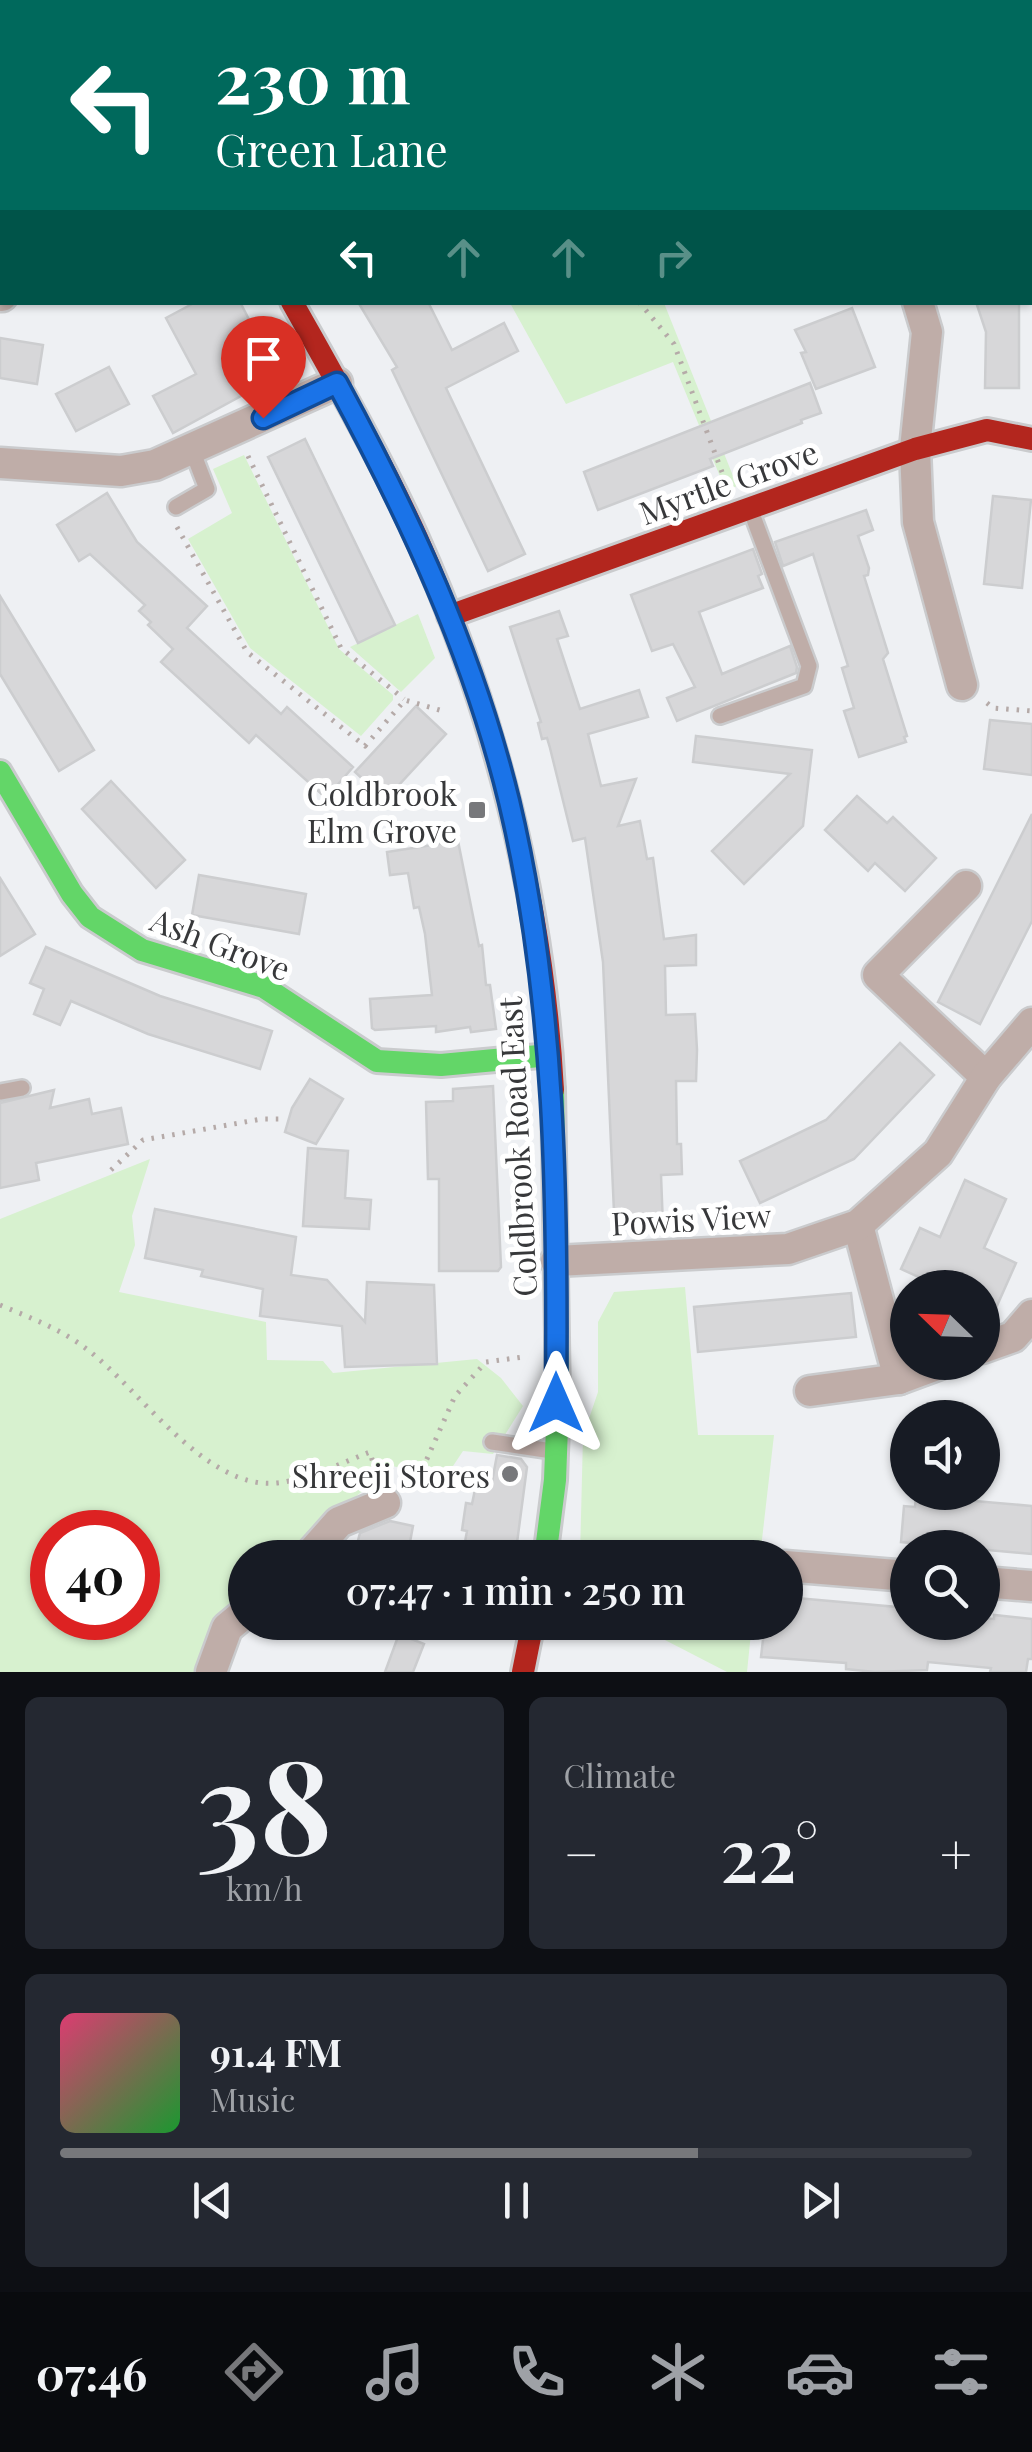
<!DOCTYPE html>
<meta charset="utf-8">
<style>
:root{--surface:#171b24;--page:#242831;--text:#f1f3f6;--muted:#9ea1a6;--line:#363941;--accent:#77787b}
body{margin:0;font-family:"Playfair Display",serif;background:var(--page);color:var(--text);height:100vh;display:flex;flex-direction:column;font-size:38px;white-space:nowrap}
*{box-sizing:border-box;margin:0}
p{font-size:32px;color:var(--muted)}
.icon{flex:none;width:55px;height:55px;fill:none;stroke:currentColor;stroke-width:2;stroke-linecap:round;stroke-linejoin:round}
.map{position:relative;height:1672px;overflow:hidden}
.side{display:flex;flex-direction:column;gap:25px;padding:25px;background:#0d0f14;flex:1}
.side>*{flex:none}
.banner{position:absolute;left:0px;top:0px;width:1032px;height:305px;box-shadow:0 2px 8px #0004;background:#00695c;color:#fff;overflow:hidden}
.needle{width:65px;rotate:293deg}
.buttons{position:absolute;left:890px;top:1270px;display:grid;gap:20px}
.buttons a{display:grid;place-items:center;width:110px;height:110px;border-radius:50%;background:var(--surface);box-shadow:0 2px 8px #0004;font-size:50px}
.speed{position:absolute;left:30px;top:1510px;display:flex;gap:20px;font-size:50px;font-weight:700;text-align:center}
.speed>*{display:grid;place-content:center;width:130px;height:130px;border-radius:50%;background:var(--surface);box-shadow:0 2px 8px #0004;line-height:1}
.speed .limit{border:15px solid #d22;background:#fff;color:#111}
.pin{position:absolute;display:grid;place-items:center;width:85px;height:85px;color:#fff;margin:-102px -42px;border-radius:50% 50% 50% 0;rotate:-45deg;box-shadow:0 0 10px #0007}
.pin .icon{rotate:45deg}
.me{position:absolute;width:110px;margin:-55px;rotate:0deg;stroke-linejoin:round;filter:drop-shadow(0 0 8px #0008)}
.turn{display:flex;align-items:center;gap:35px;height:210px;padding:0 50px;font-size:45px}
.turn .icon{width:130px;height:130px;stroke-width:2.5}
.turn b{display:block;font-size:70px;line-height:85px}
.lanes{display:flex;align-items:center;height:95px;padding:0 50px;background:#0003;justify-content:center;gap:50px;direction:ltr}
.lanes .off{opacity:.35}
.big{font-size:75px;font-weight:600;line-height:1.1}
.side .widget{flex:1;display:flex;flex-direction:column;justify-content:center;gap:15px;min-width:0;padding:0 35px;border-radius:15px;background:var(--page)}
.side .dial{align-items:center;gap:0}
.dial b{font-size:130px;line-height:1}
.song{display:flex;align-items:center;gap:30px}
.cover{width:120px;height:120px;border-radius:15px;background:linear-gradient(135deg,hsl(340 70% 55%),hsl(130 70% 35%))}
.played{height:10px;border-radius:5px;background:linear-gradient(90deg,var(--accent) 70%,var(--line) 70%)}
.keys{display:flex;justify-content:space-around;direction:ltr}
.heat{display:flex;justify-content:space-between;align-items:center;font-size:55px;direction:ltr}
.side .tiles{flex:1;display:grid;gap:25px;grid-template-columns:1fr 1fr}
.widget:last-child{grid-column:span 2}
.trip{position:absolute;left:228px;top:1540px;width:575px;height:100px;border-radius:50px;background:var(--surface);box-shadow:0 2px 8px #0004;font-weight:600;line-height:100px;text-align:center}
.dock{display:flex;height:160px;justify-content:space-around;align-items:center;background:#090b0e;color:var(--muted)}
.dock .icon{width:70px;height:70px}
.dock .selected{color:var(--accent)}
.dock b{font-size:45px;color:var(--text)}
.map>svg:first-child{display:block}
.green{fill:#d7f1cf;fill-rule:evenodd}
.building{fill:#d7d7d9;stroke:#cccdcf;stroke-width:2.5}
.lines{fill:none;stroke-linecap:round;stroke-linejoin:round}
.lane-casing{stroke:#cacbcd;stroke-width:20}
.street-casing{stroke:#cacbcd;stroke-width:35}
.fast-casing{stroke:#cacbcd;stroke-width:28}
.slow-casing{stroke:#cacbcd;stroke-width:28}
.jam-casing{stroke:#cacbcd;stroke-width:28}
.path{stroke:#b5aaa8;stroke-width:5;stroke-dasharray:2.5 8;stroke-linecap:butt}
.lane{stroke:#bfada8;stroke-width:15}
.street{stroke:#bfada8;stroke-width:30}
.fast{stroke:#63d668;stroke-width:22}
.slow{stroke:#ff974d;stroke-width:22}
.jam{stroke:#b3261e;stroke-width:22}
.route-casing{stroke:#114b97;stroke-width:25}
.route{stroke:#1a73e8;stroke-width:18}
.poi-dot{fill:#77787b;stroke:#fff;stroke-width:4}
.labels{text-anchor:middle;dominant-baseline:central;stroke-width:10;stroke-linejoin:round;paint-order:stroke}
.street-label{font-size:32px;fill:#37383a;stroke:#fff}
.poi-label{font-size:32px;fill:#37383a;stroke:#fff;text-anchor:end}
</style>
<div class="map">
<svg width="1032" height="1672" viewBox="0 0 1032 1672">
<rect width="100%" height="100%" fill="#eef0f3"/>
<g class="green">
<path d="M 510,303 L 664,303 L 737,486 L 726,491 L 673,362 L 566,404 Z"/>
<path d="M 244,455 L 339,649 L 393,695 L 393,700 L 361,736 L 250,648 L 188,539 L 232,513 L 213,469 Z"/>
<path d="M 418,614 L 435,658 L 401,692 L 350,647 Z"/>
<path d="M 150,1159 L 132,1216 L 135,1245 L 119,1292 L 266,1322 L 267,1360 L 323,1361 L 333,1373 L 477,1359 L 501,1378 L 523,1406 L 493,1454 L 463,1451 L 437,1490 L 427,1476 L 393,1466 L 337,1512 L 292,1557 L 245,1558 L 245,1603 L 204,1672 L 0,1672 L 0,1219 ZM 52,1532 L 138,1532 L 138,1618 L 52,1618 Z"/>
<path d="M 685,1287 L 698,1435 L 774,1435 L 760,1557 L 580,1557 L 583,1436 L 598,1392 L 598,1322 L 614,1292 Z"/>
<path d="M 632,1623 L 752,1623 L 747,1672 L 727,1672 Z"/>
</g>
<g class="building">
<path d="M 196,302 L 240,302 L 278,376 L 173,433 L 153,396 L 196,374 L 166,318 Z"/>
<path d="M 358,302 L 428,302 L 452,350 L 504,323 L 518,351 L 446,388 L 525,554 L 488,571 L 392,370 L 397,367 Z"/>
<path d="M 976,302 L 1019,302 L 1019,388 L 985,388 L 986,332 Z"/>
<path d="M 852,308 L 875,367 L 816,389 L 801,353 L 806,352 L 795,330 Z"/>
<path d="M 0,338 L 43,345 L 37,384 L 0,378 Z"/>
<path d="M 109,367 L 129,404 L 76,431 L 56,394 Z"/>
<path d="M 810,383 L 821,413 L 801,420 L 802,423 L 710,459 L 713,466 L 598,510 L 584,472 Z"/>
<path d="M 305,439 L 395,625 L 358,643 L 268,457 Z"/>
<path d="M 107,493 L 137,542 L 207,606 L 187,628 L 281,714 L 287,707 L 353,767 L 326,798 L 256,735 L 249,743 L 161,662 L 173,649 L 148,625 L 151,622 L 139,611 L 145,605 L 90,554 L 79,561 L 57,525 Z"/>
<path d="M 993,496 L 1031,500 L 1022,588 L 984,584 Z"/>
<path d="M 866,510 L 873,530 L 858,536 L 869,568 L 868,575 L 864,576 L 888,653 L 883,659 L 907,736 L 904,737 L 906,742 L 859,757 L 844,711 L 854,708 L 842,668 L 848,666 L 813,554 L 783,566 L 775,542 Z"/>
<path d="M 753,549 L 762,574 L 758,576 L 763,588 L 699,612 L 722,674 L 790,646 L 797,667 L 796,673 L 677,721 L 667,698 L 695,687 L 673,644 L 652,651 L 631,595 Z"/>
<path d="M 0,596 L 94,750 L 59,771 L 0,674 Z"/>
<path d="M 559,611 L 568,636 L 557,639 L 580,709 L 639,690 L 648,717 L 588,734 L 601,786 L 636,779 L 618,826 L 640,821 L 647,859 L 653,858 L 664,939 L 696,935 L 696,965 L 665,966 L 666,1015 L 695,1014 L 697,1050 L 696,1081 L 676,1081 L 677,1144 L 681,1144 L 682,1174 L 661,1175 L 663,1226 L 617,1227 L 616,1212 L 614,1212 L 603,962 L 585,838 L 573,841 L 550,748 L 547,738 L 542,739 L 538,723 L 541,722 L 510,627 Z"/>
<path d="M 416,706 L 446,734 L 385,800 L 355,772 Z"/>
<path d="M 990,720 L 1032,724 L 1032,775 L 984,769 Z"/>
<path d="M 696,736 L 812,750 L 803,826 L 744,884 L 712,851 L 790,774 L 693,762 Z"/>
<path d="M 111,781 L 185,860 L 156,888 L 82,809 Z"/>
<path d="M 857,796 L 887,823 L 893,817 L 936,858 L 905,891 L 875,863 L 868,871 L 825,830 Z"/>
<path d="M 1032,814 L 1032,921 L 980,1024 L 938,1002 Z"/>
<path d="M 458,841 L 479,946 L 482,945 L 486,985 L 490,985 L 496,1029 L 471,1032 L 470,1027 L 436,1032 L 436,1026 L 375,1030 L 372,1028 L 370,999 L 432,995 L 425,934 L 419,907 L 414,908 L 408,873 L 390,875 L 387,852 Z"/>
<path d="M 199,875 L 306,894 L 299,934 L 192,915 Z"/>
<path d="M 0,878 L 35,934 L 0,956 Z"/>
<path d="M 46,947 L 160,996 L 272,1031 L 260,1069 L 148,1034 L 71,1001 L 60,1025 L 34,1014 L 44,989 L 30,983 Z"/>
<path d="M 900,1043 L 934,1075 L 854,1159 L 760,1203 L 740,1161 L 826,1120 Z"/>
<path d="M 310,1079 L 343,1099 L 316,1144 L 285,1132 L 292,1108 Z"/>
<path d="M 493,1086 L 501,1267 L 498,1271 L 439,1271 L 439,1179 L 428,1179 L 426,1102 L 453,1101 L 453,1089 Z"/>
<path d="M 54,1090 L 50,1108 L 89,1099 L 92,1114 L 121,1108 L 128,1144 L 36,1163 L 39,1180 L 0,1188 L 0,1103 Z"/>
<path d="M 308,1148 L 348,1151 L 345,1198 L 371,1200 L 369,1229 L 303,1226 Z"/>
<path d="M 965,1180 L 1006,1199 L 984,1248 L 1016,1263 L 988,1326 L 982,1328 L 982,1288 L 943,1288 L 901,1269 L 920,1228 L 940,1237 Z"/>
<path d="M 155,1209 L 296,1237 L 291,1275 L 327,1280 L 365,1322 L 367,1282 L 434,1285 L 437,1364 L 345,1367 L 342,1326 L 260,1316 L 263,1289 L 201,1276 L 203,1270 L 145,1258 Z"/>
<path d="M 851,1293 L 856,1337 L 698,1352 L 694,1307 Z"/>
<path d="M 497,1455 L 521,1459 L 527,1467 L 515,1558 L 462,1558 L 467,1531 L 462,1530 L 466,1503 L 472,1504 L 477,1480 L 492,1482 Z"/>
<path d="M 916,1496 L 1032,1506 L 1032,1554 L 901,1542 L 904,1506 L 915,1507 Z"/>
<path d="M 390,1521 L 413,1526 L 407,1558 L 356,1548 L 360,1533 Z"/>
<path d="M 785,1597 L 908,1608 L 908,1622 L 982,1622 L 982,1618 L 994,1619 L 994,1615 L 1032,1619 L 1032,1659 L 1028,1659 L 1026,1672 L 990,1672 L 991,1668 L 928,1662 L 927,1670 L 875,1672 L 846,1669 L 846,1663 L 761,1657 L 765,1622 L 785,1622 Z"/>
<path d="M 399,1634 L 424,1644 L 413,1672 L 385,1672 Z"/>
</g>
<g class="lines">
<g class="lane-casing">
<g id="lane">
<path d="M 0,131 L 2,136"/>
<path d="M 176,507 L 207,489 L 192,450"/>
<path d="M 720,716 L 804,686 L 809,666 L 751,511"/>
<path d="M 0,1092 L 22,1088"/>
<path d="M 492,1442 L 552,1451"/>
</g>
</g>
<g class="street-casing">
<g id="street">
<path d="M 575,2 L 578,0"/>
<path d="M 0,296 L 2,296"/>
<path d="M 918,302 L 927,332 L 915,449 L 918,522 L 962,685"/>
<path d="M 0,463 L 121,471 L 155,465 L 337,383"/>
<path d="M 966,886 L 878,975 L 986,1077"/>
<path d="M 858,1225 L 899,1379"/>
<path d="M 556,1261 L 788,1249 L 858,1225 L 938,1153 L 986,1077 L 1032,1023"/>
<path d="M 982,1348 L 1013,1337 L 1032,1315"/>
<path d="M 810,1391 L 899,1379 L 945,1362"/>
<path d="M 307,1558 L 339,1522 L 385,1503"/>
<path d="M 785,1566 L 908,1576"/>
<path d="M 982,1582 L 1032,1586"/>
<path d="M 211,1672 L 227,1628 L 245,1613"/>
</g>
</g>
<g class="fast-casing">
<g id="fast">
<path d="M 0,772 L 72,894 L 90,917 L 142,950 L 264,987 L 377,1061 L 441,1065 L 550,1055"/>
<path d="M 545,1558 L 555,1480 L 558,1400 L 553,1090"/>
</g>
</g>
<g class="slow-casing">
<path id="slow" d="M 122,0 L 123,2"/>
</g>
<g class="jam-casing">
<g id="jam">
<path d="M 292,302 C 335,379 380,457 417,538 C 494,709 543,902 553,1090"/>
<path d="M 449,616 L 915,449 L 987,430 L 1032,439"/>
<path d="M 523,1672 L 533,1622"/>
</g>
</g>
<g class="path">
<path d="M 892,0 L 894,2"/>
<path d="M 938,0 L 943,2"/>
<path d="M 300,2 L 304,0"/>
<path d="M 1030,45 L 1032,46"/>
<path d="M 1030,93 L 1032,94"/>
<path d="M 639,302 L 674,344 L 725,480"/>
<path d="M 248,456 L 341,648 L 404,699"/>
<path d="M 177,527 L 247,652 L 365,746 L 405,700 L 443,711"/>
<path d="M 987,703 L 993,708 L 1032,711"/>
<path d="M 111,1170 L 143,1140 L 262,1119 L 282,1119"/>
<path d="M 0,1305 C 31,1318 61,1329 88,1350 C 140,1390 206,1490 276,1483 C 308,1480 341,1463 370,1452 L 377,1477"/>
<path d="M 407,1483 L 422,1470 L 455,1396 L 486,1362 L 523,1357"/>
</g>
<use href="#lane" class="lane"/>
<use href="#street" class="street"/>
<use href="#fast" class="fast"/>
<use href="#slow" class="slow"/>
<use href="#jam" class="jam"/>
</g>
<g class="lines">
<g class="route-casing">
<path id="route" d="M 263,418 L 337,383 C 409,516 473,653 509,801 C 556,998 558,1202 556,1403"/>
</g>
<use href="#route" class="route"/>
</g>
<g class="poi-dot">
<rect x="467" y="800" width="20" height="20" rx="5"/>
<circle cx="510" cy="1474" r="10"/>
</g>
<g class="labels">
<g class="street-label">
<text transform="translate(728 481) rotate(-20)">Myrtle Grove</text>
<text transform="translate(221 943) rotate(21)">Ash Grove</text>
<text transform="translate(516 1147) rotate(-93)">Coldbrook Road East</text>
<text transform="translate(691 1218) rotate(-3)">Powis View</text>
</g>
<g class="poi-label">
<text x="457" y="792">Coldbrook<tspan x="457" dy="37">Elm Grove</tspan></text>
<text x="490" y="1474">Shreeji Stores</text>
</g>
</g>
</svg>
<div class="buttons">
<a><svg class="needle" viewBox="-14 -14 28 28"><path d="M0-13l5 13h-10z" fill="#e53935"/><path d="M0 13l5-13h-10z" fill="#9ea1a6"/></svg></a>
<a><svg class="icon" aria-label="sound" viewBox="0 0 24 24"><path d="M4 9h4l5-4v14l-5-4H4zM17 9q2 3 0 6"/></svg></a>
<a><svg class="icon" aria-label="search" viewBox="0 0 24 24"><circle cx="10" cy="10" r="6"/><path d="M15 15l6 6"/></svg></a>
</div>
<div class="speed"><div class="limit">40</div></div>
<div class="pin" style="left:263px;top:418px;background:#d93025"><svg class="icon" aria-label="arrive" viewBox="0 0 24 24"><path d="M6 21V4h12l-3 4 3 4H6"/></svg></div>
<svg class="me" style="left:556px;top:1403px" viewBox="-20 -20 40 40"><path d="M0-17L14 15 0 8-14 15z" fill="#1a73e8" stroke="#fff" stroke-width="4"/></svg>
<div class="trip">07:47 · 1 min · 250 m</div>
<div class="banner">
<div class="turn"><svg class="icon" aria-label="left" viewBox="0 0 24 24"><path d="M17 20v-9H6M10 6l-5 5 5 5"/></svg><div><b>230 m</b>Green Lane</div></div>
<div class="lanes"><svg class="icon" aria-label="left" viewBox="0 0 24 24"><path d="M17 20v-9H6M10 6l-5 5 5 5"/></svg><svg class="icon off" aria-label="ahead" viewBox="0 0 24 24"><path d="M12 20V5M6 11l6-6 6 6"/></svg><svg class="icon off" aria-label="ahead" viewBox="0 0 24 24"><path d="M12 20V5M6 11l6-6 6 6"/></svg><svg class="icon off" aria-label="right" viewBox="0 0 24 24"><path d="M7 20v-9h11M14 6l5 5-5 5"/></svg></div>
</div>
</div>
<section class="side">
<div class="tiles">
<div class="widget dial"><b>38</b><p>km/h</p></div>
<div class="widget"><p>Climate</p>
<div class="heat"><a>−</a><b class="big">22°</b><a>+</a></div>
</div>
<div class="widget">
<div class="song"><i class="cover"></i><div><b>91.4 FM</b><p>Music</p></div></div>
<div class="played"></div>
<div class="keys"><svg class="icon" aria-label="previous" viewBox="0 0 24 24"><path d="M18 5L8 12l10 7zM5 5v14"/></svg><svg class="icon" aria-label="pause" viewBox="0 0 24 24"><path d="M8 5v14M16 5v14"/></svg><svg class="icon" aria-label="next" viewBox="0 0 24 24"><path d="M6 5l10 7-10 7zM19 5v14"/></svg></div>
</div>
</div>
</section>
<nav class="dock">
<b>07:46</b>
<svg class="icon selected" aria-label="directions" viewBox="0 0 24 24"><path d="M12 3l9 9-9 9-9-9zM9 14v-3h6M13 9l2 2-2 2"/></svg>
<svg class="icon" aria-label="music" viewBox="0 0 24 24"><path d="M9 18V5l10-2v13"/><circle cx="6" cy="18" r="3"/><circle cx="16" cy="16" r="3"/></svg>
<svg class="icon" aria-label="phone" viewBox="0 0 24 24"><path d="M5 4h4l2 5-3 2q2 4 5 5l2-3 5 2v4C11 20 4 13 5 4z"/></svg>
<svg class="icon" aria-label="climate" viewBox="0 0 24 24"><path d="M12 3v18M4 7l16 10M4 17L20 7"/></svg>
<svg class="icon" aria-label="car" viewBox="0 0 24 24"><path d="M5 17H2v-5l4-1 3-4h7l3 4 3 1v5h-3M9 17h6M6 11h13"/><circle cx="7" cy="17" r="2"/><circle cx="17" cy="17" r="2"/></svg>
<svg class="icon" aria-label="filters" viewBox="0 0 24 24"><path d="M4 7h16M4 17h16"/><circle cx="9" cy="7" r="2"/><circle cx="15" cy="17" r="2"/></svg>
</nav>
